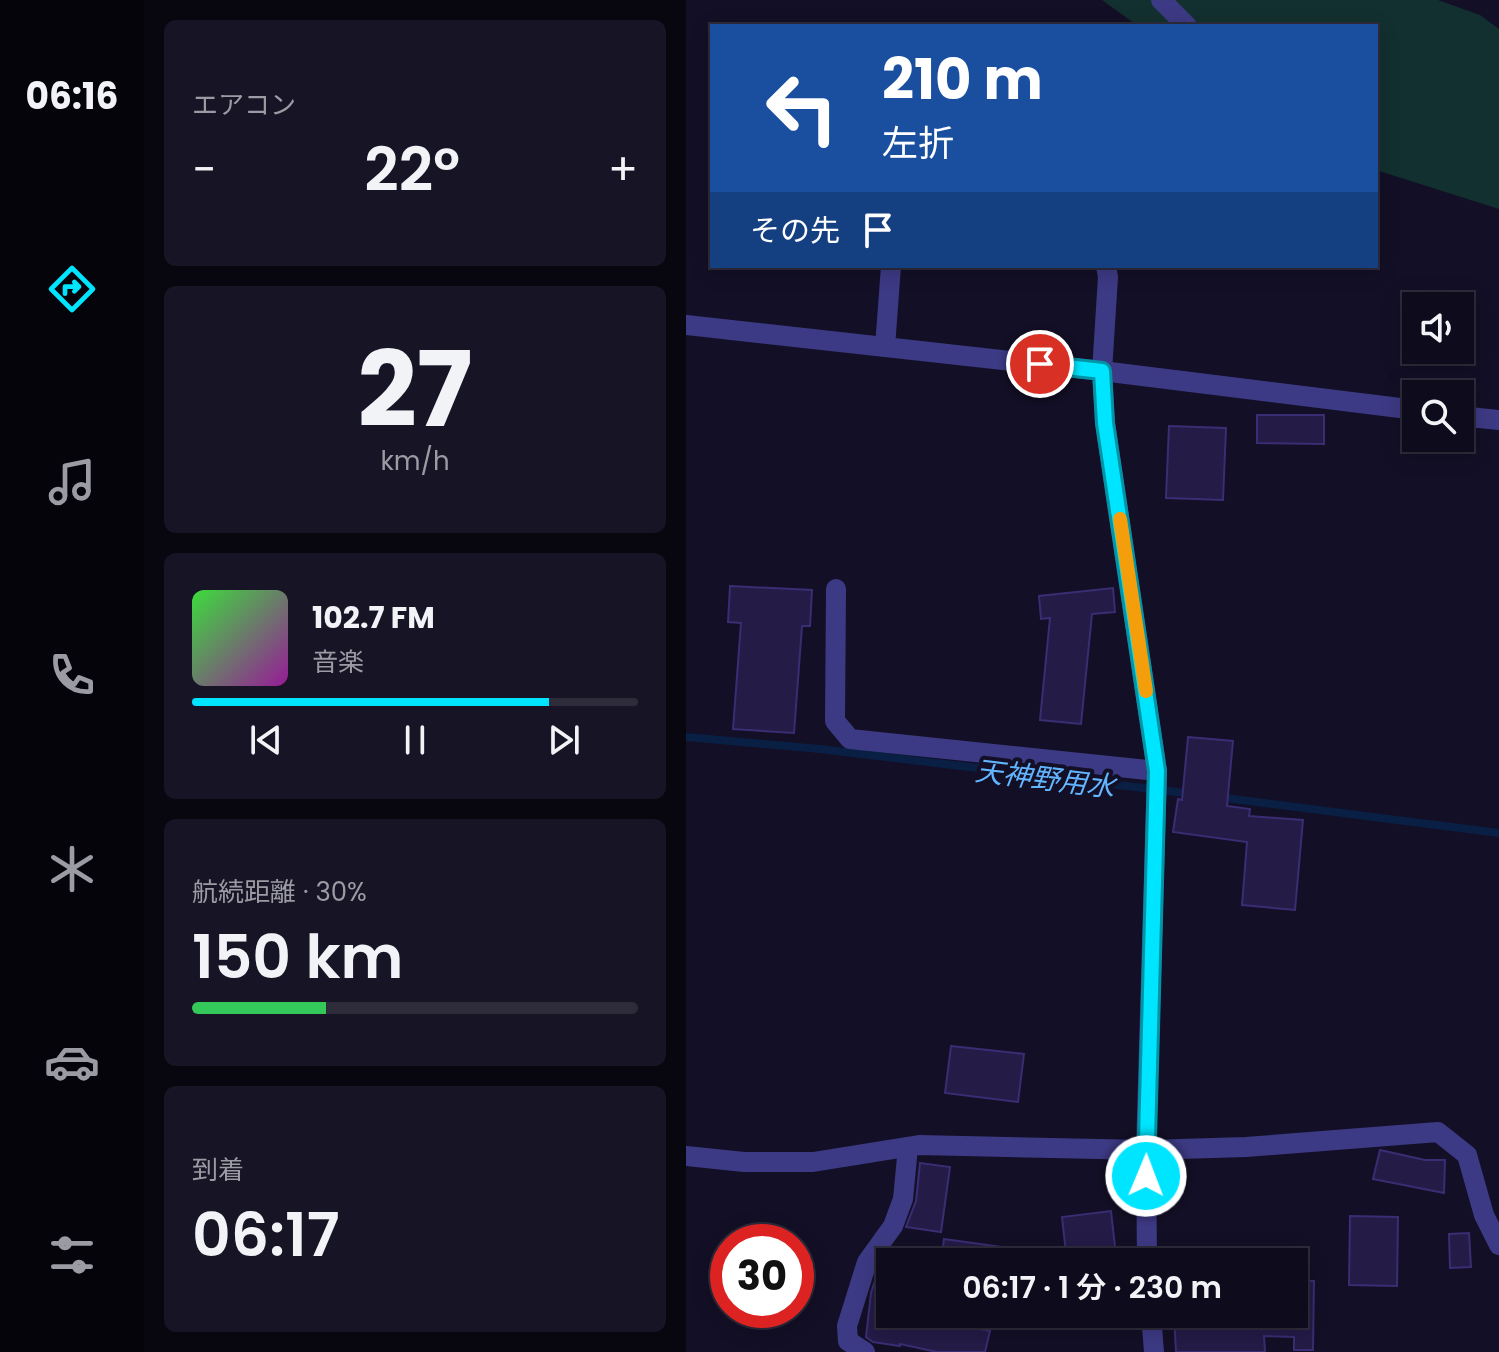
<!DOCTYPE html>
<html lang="ja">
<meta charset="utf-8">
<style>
:root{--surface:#0e0b1c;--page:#171425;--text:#f1f3f6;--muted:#9b9ba3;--line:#2e2b3b;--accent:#00e5ff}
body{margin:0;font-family:Poppins,"Noto Sans JP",sans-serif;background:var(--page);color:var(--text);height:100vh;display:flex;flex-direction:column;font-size:30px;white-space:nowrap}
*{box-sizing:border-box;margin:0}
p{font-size:26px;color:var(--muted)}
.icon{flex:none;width:44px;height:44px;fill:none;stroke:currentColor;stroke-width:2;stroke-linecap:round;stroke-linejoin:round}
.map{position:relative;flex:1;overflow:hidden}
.drawer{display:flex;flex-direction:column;gap:20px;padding:20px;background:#08060f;width:542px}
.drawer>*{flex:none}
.top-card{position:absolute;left:24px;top:24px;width:668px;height:244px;border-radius:0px;box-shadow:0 4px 20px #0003,0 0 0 2px var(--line);background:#1a4fa0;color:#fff;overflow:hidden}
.fabs{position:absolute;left:716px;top:292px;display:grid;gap:16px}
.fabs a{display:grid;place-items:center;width:72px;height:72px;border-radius:0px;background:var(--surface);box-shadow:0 4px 20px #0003,0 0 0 2px var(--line);font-size:40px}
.speed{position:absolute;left:24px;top:1224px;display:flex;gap:16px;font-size:40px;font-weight:700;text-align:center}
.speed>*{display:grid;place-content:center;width:104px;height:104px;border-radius:50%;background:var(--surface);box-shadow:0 4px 20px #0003,0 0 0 2px var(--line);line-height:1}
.speed .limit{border:12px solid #d22;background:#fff;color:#111}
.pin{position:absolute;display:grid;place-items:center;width:68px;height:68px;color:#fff;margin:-34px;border:4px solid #fff;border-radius:50%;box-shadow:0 2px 8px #0007}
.me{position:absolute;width:88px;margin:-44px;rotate:1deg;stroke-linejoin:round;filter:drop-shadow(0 0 6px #0008)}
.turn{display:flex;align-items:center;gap:28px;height:168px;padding:0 40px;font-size:36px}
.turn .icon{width:104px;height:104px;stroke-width:2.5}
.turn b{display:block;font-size:56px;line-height:68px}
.then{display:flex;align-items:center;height:76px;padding:0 40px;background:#0003;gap:16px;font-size:30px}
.big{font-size:60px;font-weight:600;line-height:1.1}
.drawer .tile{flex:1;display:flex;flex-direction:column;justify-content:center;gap:12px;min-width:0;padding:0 28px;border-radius:12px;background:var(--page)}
.drawer .dial{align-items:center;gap:0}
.dial b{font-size:104px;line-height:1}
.song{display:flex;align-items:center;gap:24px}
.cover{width:96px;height:96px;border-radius:12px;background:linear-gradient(135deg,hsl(120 70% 55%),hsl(300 70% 35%))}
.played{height:8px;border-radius:4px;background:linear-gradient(90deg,var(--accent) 80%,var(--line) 80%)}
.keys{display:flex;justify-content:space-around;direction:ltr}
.heat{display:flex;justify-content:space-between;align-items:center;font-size:44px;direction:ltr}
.charge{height:12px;border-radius:6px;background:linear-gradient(90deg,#34c759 30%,var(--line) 0)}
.trip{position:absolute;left:190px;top:1248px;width:432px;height:80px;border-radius:0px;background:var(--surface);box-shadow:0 4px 20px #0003,0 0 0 2px var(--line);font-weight:600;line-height:80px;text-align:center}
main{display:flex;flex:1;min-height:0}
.tabs{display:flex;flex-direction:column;width:144px;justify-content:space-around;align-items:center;background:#06040b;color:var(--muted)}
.tabs .icon{width:56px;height:56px}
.tabs .on{color:var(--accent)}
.tabs b{font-size:36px;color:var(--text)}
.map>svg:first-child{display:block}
.green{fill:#12302f}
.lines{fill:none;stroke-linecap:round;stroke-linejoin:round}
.stream{stroke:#0a1f44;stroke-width:8}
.building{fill:#241b47;stroke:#3b2d73;stroke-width:2}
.minor{stroke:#3d3a85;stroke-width:20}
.route-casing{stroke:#0095a6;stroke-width:20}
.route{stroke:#00e5ff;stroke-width:14}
.slow{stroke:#f59e0b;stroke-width:14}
.labels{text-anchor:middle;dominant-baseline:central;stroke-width:8;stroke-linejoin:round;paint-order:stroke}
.water-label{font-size:28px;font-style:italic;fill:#62b6ff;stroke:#130f26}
</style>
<main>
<nav class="tabs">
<b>06:16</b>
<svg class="icon on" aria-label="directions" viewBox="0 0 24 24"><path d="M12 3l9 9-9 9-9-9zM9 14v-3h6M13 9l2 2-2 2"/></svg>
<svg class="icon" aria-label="music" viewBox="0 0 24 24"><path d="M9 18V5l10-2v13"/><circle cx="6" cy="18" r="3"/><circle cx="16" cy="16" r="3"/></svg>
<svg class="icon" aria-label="phone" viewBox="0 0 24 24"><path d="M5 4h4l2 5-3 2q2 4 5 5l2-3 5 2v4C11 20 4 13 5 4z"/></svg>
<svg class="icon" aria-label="climate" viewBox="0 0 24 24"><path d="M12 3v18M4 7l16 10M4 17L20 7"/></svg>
<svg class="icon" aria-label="car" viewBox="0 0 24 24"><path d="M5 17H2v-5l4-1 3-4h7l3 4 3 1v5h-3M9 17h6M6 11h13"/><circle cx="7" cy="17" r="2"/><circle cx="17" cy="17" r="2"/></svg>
<svg class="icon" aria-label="filters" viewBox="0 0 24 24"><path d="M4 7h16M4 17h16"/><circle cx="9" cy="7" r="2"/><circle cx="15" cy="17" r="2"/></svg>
</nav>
<section class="drawer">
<div class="tile"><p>エアコン</p>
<div class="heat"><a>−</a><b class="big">22°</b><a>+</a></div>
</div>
<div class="tile dial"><b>27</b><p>km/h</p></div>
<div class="tile">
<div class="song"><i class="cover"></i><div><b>102.7 FM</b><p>音楽</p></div></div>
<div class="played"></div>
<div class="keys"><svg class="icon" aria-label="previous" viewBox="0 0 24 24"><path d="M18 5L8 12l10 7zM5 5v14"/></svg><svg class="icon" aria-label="pause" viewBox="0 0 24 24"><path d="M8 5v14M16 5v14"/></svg><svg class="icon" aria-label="next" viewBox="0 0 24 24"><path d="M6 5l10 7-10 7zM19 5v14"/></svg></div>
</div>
<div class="tile"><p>航続距離 · 30%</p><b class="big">150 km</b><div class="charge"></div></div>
<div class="tile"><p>到着</p><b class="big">06:17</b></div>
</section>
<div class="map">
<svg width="813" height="1352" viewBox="0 0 813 1352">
<rect width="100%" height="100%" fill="#130f26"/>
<path class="green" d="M 416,0 L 752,0 L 794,15 L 813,29 L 813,209 L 690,170 L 690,26 L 452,26 Z"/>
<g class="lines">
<g class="stream">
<path d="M 0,737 L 134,749 L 507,794"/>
<path d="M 532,797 L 813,833"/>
</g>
</g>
<g class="building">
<path d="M 571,415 L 638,415 L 638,444 L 571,443 Z"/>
<path d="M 483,426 L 540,428 L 537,500 L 480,498 Z"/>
<path d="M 44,586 L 126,590 L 124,626 L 116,626 L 108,733 L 47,729 L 55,623 L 42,622 Z"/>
<path d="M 427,588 L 429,612 L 406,614 L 395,724 L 354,720 L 364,618 L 355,619 L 353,596 Z"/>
<path d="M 502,737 L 547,741 L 541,806 L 564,809 L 563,816 L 617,820 L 609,910 L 556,905 L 561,842 L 487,832 L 492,799 L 496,800 Z"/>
<path d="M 265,1046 L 338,1054 L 332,1102 L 259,1093 Z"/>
<path d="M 694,1150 L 739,1160 L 759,1160 L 758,1193 L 687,1179 Z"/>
<path d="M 234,1163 L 264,1167 L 255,1232 L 220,1227 L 230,1201 Z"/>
<path d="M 425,1211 L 430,1256 L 381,1262 L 376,1217 Z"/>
<path d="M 664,1216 L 712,1217 L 711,1286 L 663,1285 Z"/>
<path d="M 783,1233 L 785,1267 L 764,1268 L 763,1234 Z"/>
<path d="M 258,1239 L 331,1249 L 330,1262 L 255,1262 Z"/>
<path d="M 204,1252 L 204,1314 L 297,1314 L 294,1329 L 304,1331 L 299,1352 L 251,1352 L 214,1344 L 214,1346 L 187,1342 L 180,1337 L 185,1293 L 193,1268 Z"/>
<path d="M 608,1281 L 628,1281 L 627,1350 L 608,1350 L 608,1337 L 578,1336 L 579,1352 L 490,1352 L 488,1315 L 608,1314 Z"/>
</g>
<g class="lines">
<g class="minor">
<path d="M 475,0 L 501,26"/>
<path d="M 420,266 L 422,277 L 416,371 L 419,423 L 471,771 L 460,1150 L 461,1262"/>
<path d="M 0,325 L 416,371 L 730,410"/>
<path d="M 199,347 L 205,266"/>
<path d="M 774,416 L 813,420"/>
<path d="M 150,589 L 149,721 L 164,739 L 471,771"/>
<path d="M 0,1156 L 58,1162 L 127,1162 L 233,1145 L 460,1150 L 560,1147 L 752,1132 L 781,1155 L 798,1215 L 813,1245"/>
<path d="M 465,1314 L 468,1352"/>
<path d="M 179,1352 L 162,1341 L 161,1326 L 181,1262 L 207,1226 L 217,1199 L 222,1147"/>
</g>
</g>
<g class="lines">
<g class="route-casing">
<path id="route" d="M 354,364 L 416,371 L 419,423 L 471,771 L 460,1176"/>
</g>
<use href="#route" class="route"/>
<path class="slow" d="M 434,519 L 460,691"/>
</g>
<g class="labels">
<g class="water-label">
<text transform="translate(359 779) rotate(7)">天神野用水</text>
</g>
</g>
</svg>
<div class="fabs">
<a><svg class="icon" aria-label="sound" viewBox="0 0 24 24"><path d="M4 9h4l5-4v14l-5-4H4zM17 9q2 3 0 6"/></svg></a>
<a><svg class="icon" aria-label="search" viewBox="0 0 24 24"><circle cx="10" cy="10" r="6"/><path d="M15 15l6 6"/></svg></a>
</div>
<div class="speed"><div class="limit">30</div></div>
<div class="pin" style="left:354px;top:364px;background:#d93025"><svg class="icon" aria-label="arrive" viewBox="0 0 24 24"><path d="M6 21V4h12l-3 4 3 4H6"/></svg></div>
<svg class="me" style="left:460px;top:1176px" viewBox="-20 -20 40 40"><circle r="17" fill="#00e5ff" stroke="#fff" stroke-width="3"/><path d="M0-11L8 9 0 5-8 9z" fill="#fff"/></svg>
<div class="trip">06:17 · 1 分 · 230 m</div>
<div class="top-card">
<div class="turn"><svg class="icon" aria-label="left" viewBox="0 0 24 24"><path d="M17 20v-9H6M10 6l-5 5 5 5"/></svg><div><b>210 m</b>左折</div></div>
<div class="then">その先<svg class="icon" aria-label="arrive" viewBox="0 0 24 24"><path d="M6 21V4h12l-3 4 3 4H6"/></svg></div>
</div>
</div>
</main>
